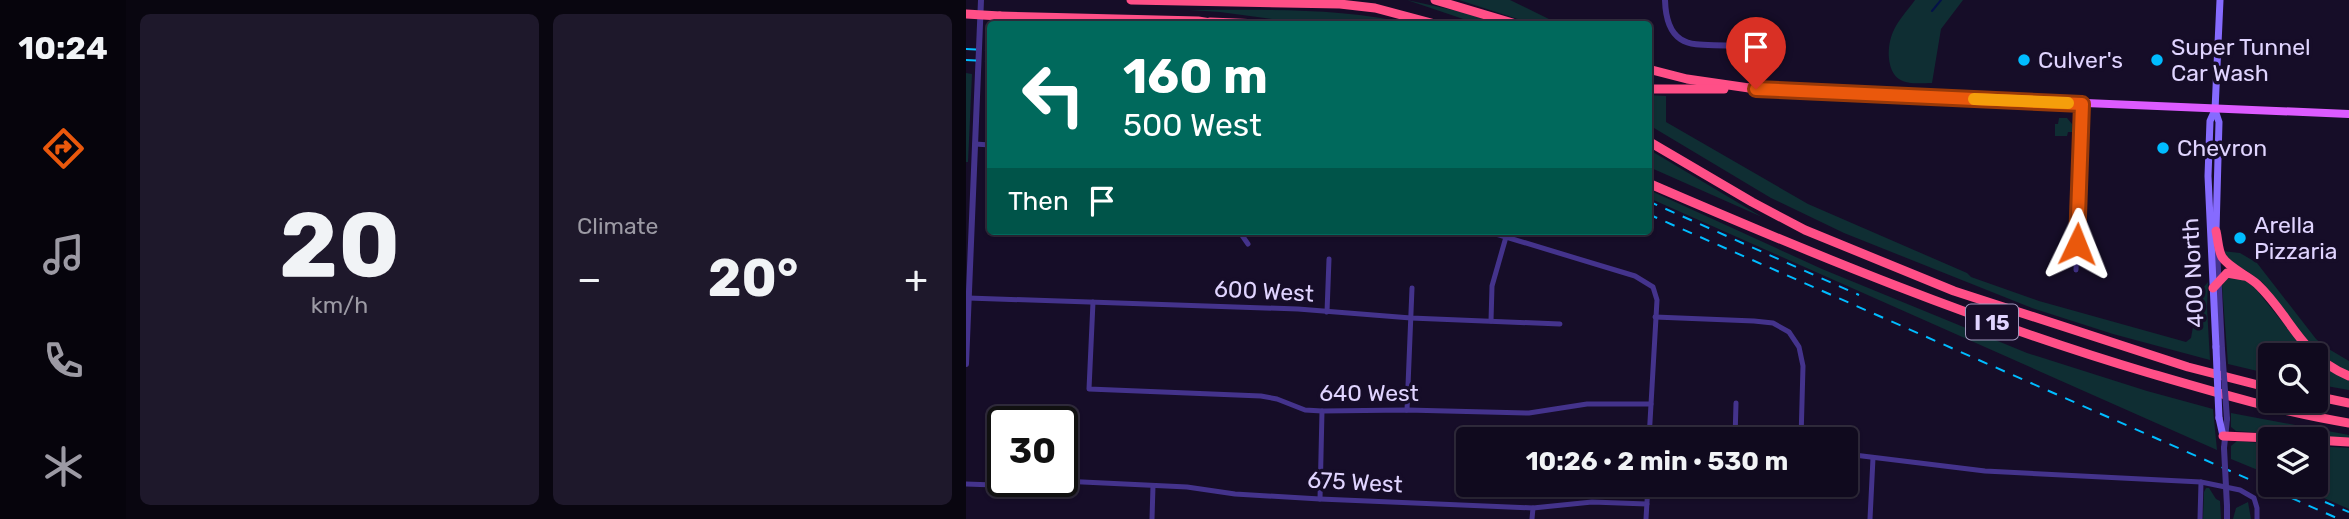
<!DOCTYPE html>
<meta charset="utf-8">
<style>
:root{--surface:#100a1e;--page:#1e182b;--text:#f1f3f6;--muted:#9c9aa4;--line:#302b3c;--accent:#ea580c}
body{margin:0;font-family:Rubik,sans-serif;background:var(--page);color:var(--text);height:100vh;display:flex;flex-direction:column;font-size:26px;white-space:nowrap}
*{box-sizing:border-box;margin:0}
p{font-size:23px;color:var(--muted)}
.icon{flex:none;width:38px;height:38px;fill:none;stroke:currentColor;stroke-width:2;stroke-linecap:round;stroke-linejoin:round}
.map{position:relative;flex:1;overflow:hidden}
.side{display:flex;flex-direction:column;gap:14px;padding:14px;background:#090610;width:840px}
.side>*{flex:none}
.banner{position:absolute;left:21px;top:21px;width:665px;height:214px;border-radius:7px;box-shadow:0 2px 5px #0004,0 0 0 2px var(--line);background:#00695c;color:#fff;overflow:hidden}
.buttons{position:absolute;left:1292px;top:343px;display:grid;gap:14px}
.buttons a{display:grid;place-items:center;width:70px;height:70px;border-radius:7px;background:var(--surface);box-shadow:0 2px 5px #0004,0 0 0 2px var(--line);font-size:35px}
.speed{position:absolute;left:21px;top:406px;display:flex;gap:14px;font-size:35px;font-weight:700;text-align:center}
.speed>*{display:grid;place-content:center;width:91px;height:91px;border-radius:50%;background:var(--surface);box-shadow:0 2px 5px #0004,0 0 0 2px var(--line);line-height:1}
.speed .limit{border:4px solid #111;border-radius:10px;background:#fff;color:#111}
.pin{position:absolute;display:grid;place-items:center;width:60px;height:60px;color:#fff;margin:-72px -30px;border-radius:50% 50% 50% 0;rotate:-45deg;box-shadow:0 0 7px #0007}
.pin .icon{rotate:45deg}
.me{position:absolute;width:77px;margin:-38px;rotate:2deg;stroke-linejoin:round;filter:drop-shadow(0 0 5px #0008)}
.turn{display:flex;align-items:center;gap:24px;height:147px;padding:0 21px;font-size:32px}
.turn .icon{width:91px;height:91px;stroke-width:2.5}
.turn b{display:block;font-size:49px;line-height:60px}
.then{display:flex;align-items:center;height:66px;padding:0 21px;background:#0003;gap:14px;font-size:26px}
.big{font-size:52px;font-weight:700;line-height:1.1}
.side .widget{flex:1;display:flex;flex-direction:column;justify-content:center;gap:10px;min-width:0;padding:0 24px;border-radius:10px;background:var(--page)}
.side .dial{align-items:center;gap:0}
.dial b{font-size:91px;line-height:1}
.heat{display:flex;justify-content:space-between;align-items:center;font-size:38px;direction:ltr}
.side .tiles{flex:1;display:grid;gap:14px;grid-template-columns:repeat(2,1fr)}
.trip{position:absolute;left:490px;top:427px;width:402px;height:70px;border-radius:7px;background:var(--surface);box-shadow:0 2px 5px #0004,0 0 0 2px var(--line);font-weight:700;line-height:70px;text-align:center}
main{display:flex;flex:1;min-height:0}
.tabs{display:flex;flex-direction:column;width:126px;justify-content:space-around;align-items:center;background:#06040c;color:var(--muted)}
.tabs .icon{width:49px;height:49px}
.tabs .on{color:var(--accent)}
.tabs b{font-size:32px;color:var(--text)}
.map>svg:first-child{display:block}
.green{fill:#0f2e33}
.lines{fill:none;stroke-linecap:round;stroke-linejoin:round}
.stream{stroke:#041249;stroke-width:2}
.minor{stroke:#44338c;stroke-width:5}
.tertiary{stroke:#44338c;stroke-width:6}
.secondary{stroke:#866bff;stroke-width:7}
.primary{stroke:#dc5bff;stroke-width:8}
.motorway{stroke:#ff4f87;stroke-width:9}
.rail{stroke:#00bcff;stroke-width:2;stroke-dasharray:10 9;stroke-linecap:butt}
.tertiary-bridge{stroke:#44338c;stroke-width:6}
.secondary-bridge{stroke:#866bff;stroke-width:7}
.motorway-bridge{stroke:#ff4f87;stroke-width:9}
.route-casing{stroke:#983908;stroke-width:18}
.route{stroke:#ea580c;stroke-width:12}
.slow{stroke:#f59e0b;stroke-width:12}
.poi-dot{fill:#00bcff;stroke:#160d28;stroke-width:2.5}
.labels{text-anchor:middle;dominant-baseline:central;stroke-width:7;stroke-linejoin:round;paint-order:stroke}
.shield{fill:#160d28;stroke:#a398be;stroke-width:2}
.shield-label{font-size:21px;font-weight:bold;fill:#e0d4ff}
.poi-label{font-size:23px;fill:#e0d4ff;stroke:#160d28;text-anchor:start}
.street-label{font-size:23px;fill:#e0d4ff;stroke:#160d28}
</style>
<main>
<nav class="tabs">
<b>10:24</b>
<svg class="icon on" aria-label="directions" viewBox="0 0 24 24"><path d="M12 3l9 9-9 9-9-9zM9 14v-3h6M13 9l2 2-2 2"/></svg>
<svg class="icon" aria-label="music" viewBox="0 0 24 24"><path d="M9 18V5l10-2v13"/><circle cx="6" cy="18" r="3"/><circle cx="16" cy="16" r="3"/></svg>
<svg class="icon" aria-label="phone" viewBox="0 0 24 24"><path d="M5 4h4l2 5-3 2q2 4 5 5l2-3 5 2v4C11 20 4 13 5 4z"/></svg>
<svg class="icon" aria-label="climate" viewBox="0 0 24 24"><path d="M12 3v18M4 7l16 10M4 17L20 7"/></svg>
</nav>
<section class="side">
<div class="tiles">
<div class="widget dial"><b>20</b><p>km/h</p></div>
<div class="widget"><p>Climate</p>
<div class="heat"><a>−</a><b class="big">20°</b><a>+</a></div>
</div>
</div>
</section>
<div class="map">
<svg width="1383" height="519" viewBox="0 0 1383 519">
<rect width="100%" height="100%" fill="#160d28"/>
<g class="green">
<path d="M 441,0 L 496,12 L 534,24 L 512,24 Z"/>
<path d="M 493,0 L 544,0 L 593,24 L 567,24 Z"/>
<path d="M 949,0 L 997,0 L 975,29 L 966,83 C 956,83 942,85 933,79 C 920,70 921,45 927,32 C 932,20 942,10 949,0 Z"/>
<path d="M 223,10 C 298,10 373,7 447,24 L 342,24 L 254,12 Z"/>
<path d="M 0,73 L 6,74 L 2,162 L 0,162 Z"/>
<path d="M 682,95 L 700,96 L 700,122 L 842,204 L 1001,273 L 1005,277 L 1073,301 L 1220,342 L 1225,338 L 1233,293 L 1242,282 L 1241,308 L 1244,360 L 1147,334 L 1066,308 L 878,233 L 805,198 L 683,125 Z"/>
<path d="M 1093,118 L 1101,118 L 1106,124 L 1106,132 L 1102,132 L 1101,136 L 1089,136 L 1089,124 L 1092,124 Z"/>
<path d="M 682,149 L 796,217 L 683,167 Z"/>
<path d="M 683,190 L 856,269 L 1061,353 L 1181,391 L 1247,409 L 1251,450 L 683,198 Z"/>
<path d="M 1256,251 L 1274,253 L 1291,263 L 1350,339 L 1361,348 L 1383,361 L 1383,373 L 1351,353 L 1330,329 L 1296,282 L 1281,271 L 1267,264 Z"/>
<path d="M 1262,278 L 1276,278 L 1289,288 L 1343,355 L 1304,355 L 1304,374 L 1262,364 L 1256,285 Z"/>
<path d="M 1349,361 L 1383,381 L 1383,390 L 1349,384 Z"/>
<path d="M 1265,413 L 1383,435 L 1383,439 L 1270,431 L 1265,427 Z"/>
<path d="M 1271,441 L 1304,444 L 1304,475 L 1265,459 L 1265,446 Z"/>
<path d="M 1349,446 L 1383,448 L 1383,509 L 1328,485 L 1349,485 Z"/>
<path d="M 1240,488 L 1243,488 L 1250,499 L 1254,501 L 1255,519 L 1237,519 L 1238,492 Z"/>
<path d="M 1282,502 L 1285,519 L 1267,519 L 1270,508 Z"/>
</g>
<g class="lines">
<path class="stream" d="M 966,11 L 975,0"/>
<g class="minor">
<path d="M 9,144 L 24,145"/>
<path d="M 273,231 L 282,244"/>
<path d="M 520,231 L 669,276 L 687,287 L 691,300 L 683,439"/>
<path d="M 1110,270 L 1117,104"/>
<path d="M 2,298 L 332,309 L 445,318 L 594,324"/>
<path d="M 127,302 L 123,389 L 295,396 L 311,399 L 339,410 L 356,411 L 441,410 L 563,413 L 621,404 L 685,404"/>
<path d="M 361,312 L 363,259"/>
<path d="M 689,317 L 788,321 L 807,323 L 823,332 L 833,347 L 837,366 L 835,439"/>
<path d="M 525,321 L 526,286 L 540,237"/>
<path d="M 441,410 L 446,288"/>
<path d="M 769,439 L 770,403"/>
<path d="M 880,454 L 1019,471 L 1235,482 L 1274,490 L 1288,498 L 1291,508 L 1291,519"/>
<path d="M 96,481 L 221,487 L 269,494 L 354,499 L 567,508 L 626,502 L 681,504"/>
<path d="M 0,484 L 28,485 L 86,481"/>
<path d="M 354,499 L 356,411"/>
<path d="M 186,519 L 187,486"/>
<path d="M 566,519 L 567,508"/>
<path d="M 680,519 L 682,485"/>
<path d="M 904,519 L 907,458"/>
<path d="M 1234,519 L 1235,482"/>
</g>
<g class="tertiary">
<path d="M 699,0 C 701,68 753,33 786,52 L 791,63 L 790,89"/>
<path d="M 1251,250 L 1256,349"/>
<path d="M 0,364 L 15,0"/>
<path d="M 1258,448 L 1261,419"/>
<path d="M 1261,506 L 1261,519"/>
</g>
<g class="secondary">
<path d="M 1249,110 L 1253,122 L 1250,231"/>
<path d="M 1250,347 L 1242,176 L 1244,121 L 1249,110 L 1254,0"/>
<path d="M 1253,418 L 1257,436"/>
</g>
<path class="primary" d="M 790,89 L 1383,114"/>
<g class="motorway">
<path d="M 165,0 L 374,4 L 409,8 L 469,24"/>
<path d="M 469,0 L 550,24"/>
<path d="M 34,16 L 232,21 L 251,24"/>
<path d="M 244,22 L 294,24"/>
<path d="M 682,69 L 721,79 L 790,89"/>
<path d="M 682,89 L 758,89"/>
<path d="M 682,141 L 786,202 L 839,230 L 988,291 L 1222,367 L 1304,388"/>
<path d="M 682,183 C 846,254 1011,322 1183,373 C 1248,392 1315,412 1383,423"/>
<path d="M 1250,231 C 1252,239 1252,250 1256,257 C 1263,268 1281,275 1291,284 C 1325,316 1334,356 1383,376"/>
<path d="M 1247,288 L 1261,273 L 1278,276"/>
<path d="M 1349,396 L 1383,403"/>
<path d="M 1257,436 L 1326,439"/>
<path d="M 1349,440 L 1383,442"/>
</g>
<g class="rail">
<path d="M 0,49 L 24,50"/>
<path d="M 0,60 L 24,61"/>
<path d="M 682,201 L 893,295"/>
<path d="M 682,214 L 1373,519"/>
<path d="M 1359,502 L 1383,512"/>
</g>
<g class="tertiary-bridge">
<path d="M 1256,349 L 1261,419"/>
<path d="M 1258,448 L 1261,506"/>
</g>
<path class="secondary-bridge" d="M 1250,347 L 1253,418"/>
<path class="motorway-bridge" d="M 0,14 L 34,16"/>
</g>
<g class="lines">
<g class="route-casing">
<path id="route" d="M 790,89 L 1116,104 L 1111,244"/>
</g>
<use href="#route" class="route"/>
<path class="slow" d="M 1008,99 L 1102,103"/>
</g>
<g class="poi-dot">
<circle cx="1058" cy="60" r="7"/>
<circle cx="1191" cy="60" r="7"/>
<circle cx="1197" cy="148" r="7"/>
<circle cx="1274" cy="238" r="7"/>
</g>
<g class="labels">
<rect class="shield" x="1000" y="304.5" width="52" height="35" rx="5"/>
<g class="shield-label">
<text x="1026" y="322">I 15</text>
</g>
<g class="poi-label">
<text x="1205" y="47">Super Tunnel<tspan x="1205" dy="26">Car Wash</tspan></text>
<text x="1072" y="60">Culver's</text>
<text x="1211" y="148">Chevron</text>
<text x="1288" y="225">Arella<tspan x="1288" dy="26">Pizzaria</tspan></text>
</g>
<g class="street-label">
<text transform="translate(1227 273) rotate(-93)">400 North</text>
<text transform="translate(298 291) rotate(3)">600 West</text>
<text x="403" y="393">640 West</text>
<text transform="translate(389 482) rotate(3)">675 West</text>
</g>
</g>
</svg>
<div class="buttons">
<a><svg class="icon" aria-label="search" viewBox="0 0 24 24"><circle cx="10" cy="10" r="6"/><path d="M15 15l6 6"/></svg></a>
<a><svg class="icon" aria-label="layers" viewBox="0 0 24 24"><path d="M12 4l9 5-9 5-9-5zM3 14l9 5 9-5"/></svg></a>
</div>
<div class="speed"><div class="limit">30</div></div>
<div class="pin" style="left:790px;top:89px;background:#d93025"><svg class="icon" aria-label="arrive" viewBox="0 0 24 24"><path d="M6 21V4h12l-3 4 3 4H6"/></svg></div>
<svg class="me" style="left:1111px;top:244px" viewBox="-20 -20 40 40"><path d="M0-17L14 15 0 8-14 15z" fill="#ea580c" stroke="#fff" stroke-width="4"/></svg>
<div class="trip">10:26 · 2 min · 530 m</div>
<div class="banner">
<div class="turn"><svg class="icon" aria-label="left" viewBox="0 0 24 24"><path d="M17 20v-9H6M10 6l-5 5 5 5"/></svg><div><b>160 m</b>500 West</div></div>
<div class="then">Then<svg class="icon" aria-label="arrive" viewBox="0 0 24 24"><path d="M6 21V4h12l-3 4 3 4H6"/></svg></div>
</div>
</div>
</main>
